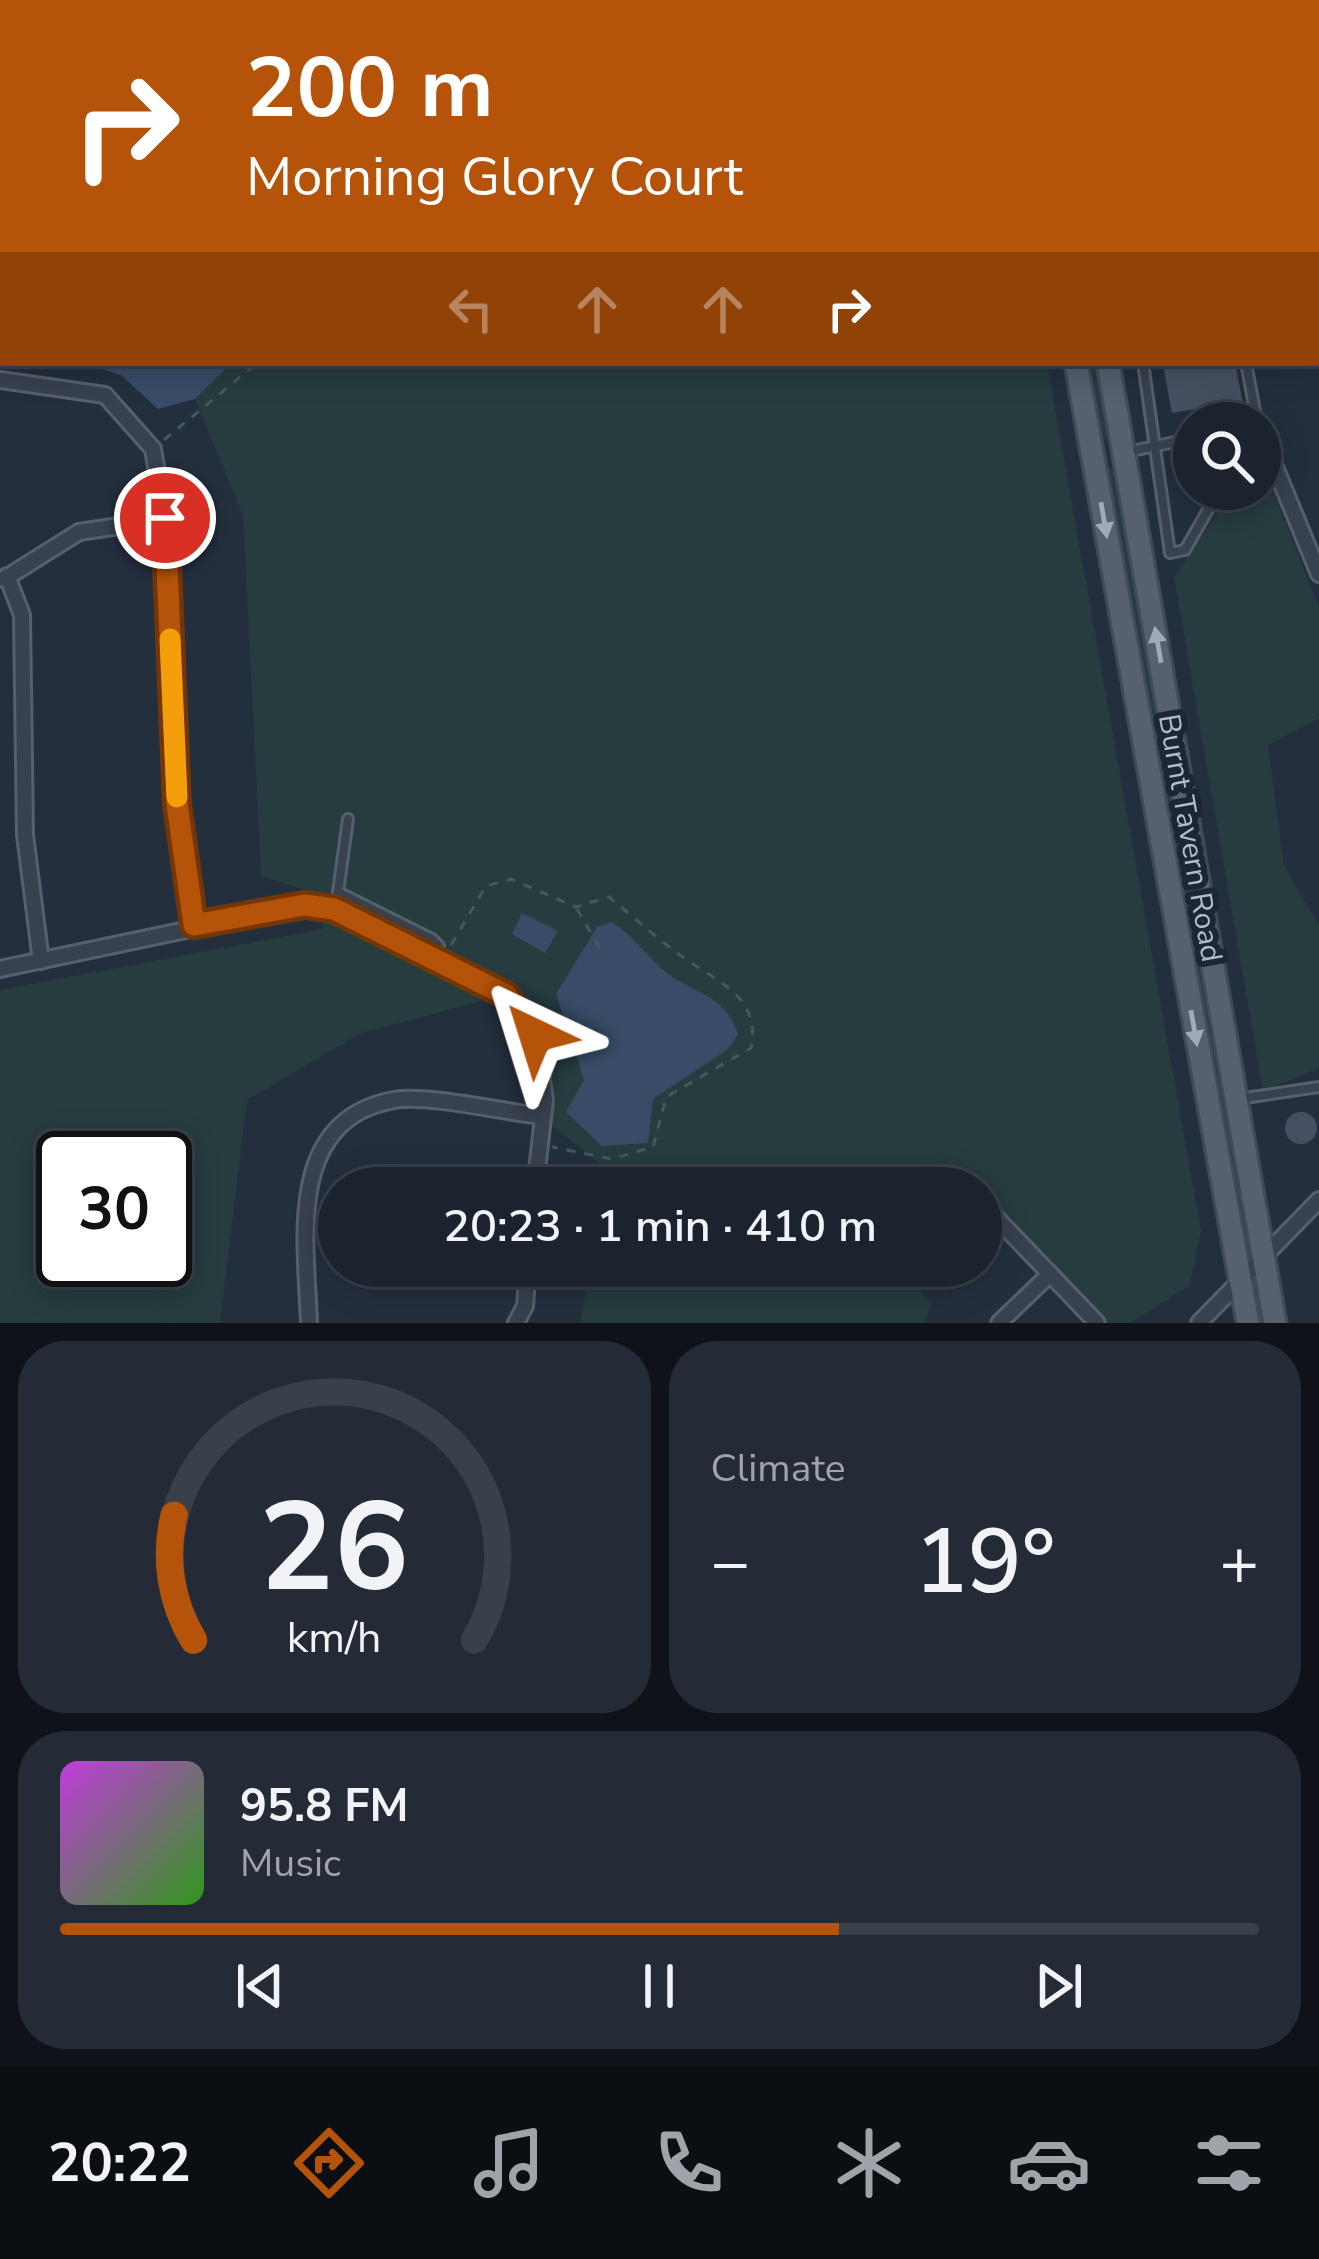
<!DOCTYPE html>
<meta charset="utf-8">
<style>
:root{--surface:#1b232e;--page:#242b36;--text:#f1f3f6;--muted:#a0a4aa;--line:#39404a;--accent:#b45309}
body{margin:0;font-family:"Nunito Sans",sans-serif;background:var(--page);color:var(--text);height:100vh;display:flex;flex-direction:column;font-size:45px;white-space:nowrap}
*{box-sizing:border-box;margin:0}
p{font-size:39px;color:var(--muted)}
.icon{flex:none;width:66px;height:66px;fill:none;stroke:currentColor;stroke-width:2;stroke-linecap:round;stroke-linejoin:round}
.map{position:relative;height:1323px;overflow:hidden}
.details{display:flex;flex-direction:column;gap:18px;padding:18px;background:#0f1319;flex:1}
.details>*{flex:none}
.hud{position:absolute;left:0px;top:0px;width:1320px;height:366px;box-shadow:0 6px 30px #0003,0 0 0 3px var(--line);background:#b45309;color:#fff;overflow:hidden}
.tools{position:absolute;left:1173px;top:402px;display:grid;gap:24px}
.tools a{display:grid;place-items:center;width:108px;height:108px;border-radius:50%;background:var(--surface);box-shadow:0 6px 30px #0003,0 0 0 3px var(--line);font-size:60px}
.speed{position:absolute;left:36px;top:1131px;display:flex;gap:24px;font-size:60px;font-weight:700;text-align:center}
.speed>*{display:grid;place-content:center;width:156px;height:156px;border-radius:50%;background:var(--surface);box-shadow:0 6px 30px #0003,0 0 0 3px var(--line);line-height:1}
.speed .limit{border:6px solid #111;border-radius:18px;background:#fff;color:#111}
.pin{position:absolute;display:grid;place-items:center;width:102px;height:102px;color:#fff;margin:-51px;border:6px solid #fff;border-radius:50%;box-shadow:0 3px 12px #0007}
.me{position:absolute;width:132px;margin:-66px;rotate:319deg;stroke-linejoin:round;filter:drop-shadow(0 0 9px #0008)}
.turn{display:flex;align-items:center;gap:42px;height:252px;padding:0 48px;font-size:54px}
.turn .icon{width:156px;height:156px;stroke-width:2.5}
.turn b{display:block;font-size:84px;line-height:102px}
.lanes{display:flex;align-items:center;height:114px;padding:0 48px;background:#0003;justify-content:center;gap:60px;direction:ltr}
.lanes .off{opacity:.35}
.big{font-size:90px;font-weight:600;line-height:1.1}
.details .tile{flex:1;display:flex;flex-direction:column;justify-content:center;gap:18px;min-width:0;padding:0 42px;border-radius:48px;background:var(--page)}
.details .dial{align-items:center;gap:0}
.dial svg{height:312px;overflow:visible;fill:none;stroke:var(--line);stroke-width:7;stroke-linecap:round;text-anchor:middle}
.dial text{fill:var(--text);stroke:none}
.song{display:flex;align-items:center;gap:36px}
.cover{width:144px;height:144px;border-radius:18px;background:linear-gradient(135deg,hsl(290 70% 55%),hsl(110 70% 35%))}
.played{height:12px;border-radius:6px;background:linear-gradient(90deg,var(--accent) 65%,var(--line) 65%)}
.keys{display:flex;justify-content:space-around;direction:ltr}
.heat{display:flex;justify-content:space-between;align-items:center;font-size:66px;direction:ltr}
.details .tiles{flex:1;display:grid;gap:18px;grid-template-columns:1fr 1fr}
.tile:last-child{grid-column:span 2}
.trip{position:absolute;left:318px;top:1167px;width:684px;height:120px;border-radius:60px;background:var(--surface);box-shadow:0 6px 30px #0003,0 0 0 3px var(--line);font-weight:600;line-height:120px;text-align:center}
.dock{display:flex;height:192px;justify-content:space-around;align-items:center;background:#0b0e12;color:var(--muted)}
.dock .icon{width:84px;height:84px}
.dock .selected{color:var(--accent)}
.dock b{font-size:54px;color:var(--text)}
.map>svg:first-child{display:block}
.green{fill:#263c3f;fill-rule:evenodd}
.water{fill:#394c67}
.building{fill:#455162}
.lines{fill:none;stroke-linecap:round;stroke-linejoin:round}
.service-casing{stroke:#565f6c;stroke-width:14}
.minor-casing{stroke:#565f6c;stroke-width:20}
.primary-casing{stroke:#414a57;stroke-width:27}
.path{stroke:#44595c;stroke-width:3;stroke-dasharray:9 9;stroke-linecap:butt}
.service{stroke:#38414e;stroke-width:8}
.minor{stroke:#38414e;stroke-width:14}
.primary{stroke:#56606e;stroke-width:21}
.oneway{fill:#a1aab7}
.route-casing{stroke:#753606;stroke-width:30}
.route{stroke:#b45309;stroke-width:21}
.slow{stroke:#f59e0b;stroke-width:21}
.labels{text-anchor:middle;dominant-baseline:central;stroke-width:12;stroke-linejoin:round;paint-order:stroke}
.street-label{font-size:30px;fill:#b4bcc9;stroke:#1d2633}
</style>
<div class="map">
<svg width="1319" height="1323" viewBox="0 0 1319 1323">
<rect width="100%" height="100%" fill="#242f3e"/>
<g class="green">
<path d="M 578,0 L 983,0 L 983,3 L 576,3 Z"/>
<path d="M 1063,0 L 1277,0 L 1063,3 Z"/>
<path d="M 231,363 L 1047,363 L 1201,1231 L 1190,1285 L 1130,1323 L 1107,1323 L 981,1188 L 603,1188 L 606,1169 L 541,1116 L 535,1035 L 505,995 L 361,1033 L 247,1100 L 220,1323 L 0,1323 L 0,990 L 323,929 L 314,893 L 261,876 L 243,515 L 195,399 ZM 63,1158 L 165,1158 L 165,1260 L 63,1260 Z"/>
<path d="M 1082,363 L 1095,363 L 1108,436 L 1103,443 Z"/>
<path d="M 1260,458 L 1319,607 L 1319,718 L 1268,745 L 1284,866 L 1319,925 L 1319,1068 L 1263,1091 L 1174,577 L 1234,489 L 1260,489 Z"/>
<path d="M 1109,467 L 1115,472 L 1232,1151 L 1221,1137 L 1103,471 Z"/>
<path d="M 590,1266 L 903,1266 L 931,1305 L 925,1323 L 580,1323 Z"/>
</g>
<g class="water">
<path d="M 86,363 L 231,363 L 195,399 L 158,409 L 122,376 Z"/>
<path d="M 522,913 L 558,931 L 545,953 L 512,934 Z"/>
<path d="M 612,922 C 632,936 644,952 661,968 C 689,994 726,992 738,1035 L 727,1050 L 653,1099 L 648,1143 L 602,1146 L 566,1112 L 584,1080 L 556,994 L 597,927 Z"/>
</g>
<g class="building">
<path d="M 1235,363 L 1244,409 L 1202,416 L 1201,408 L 1172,413 L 1163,365 Z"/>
<circle cx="1301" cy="1128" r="16"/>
</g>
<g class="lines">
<g class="service-casing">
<g id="service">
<path d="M 1143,363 L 1170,553 L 1185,550 L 1220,489"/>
<path d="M 1246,363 L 1256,416 L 1251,423"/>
<path d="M 1127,452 L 1194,438"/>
<path d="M 338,892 L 348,819"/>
<path d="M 335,909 L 338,892 L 432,939 L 439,946 L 435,957"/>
<path d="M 1238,1099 L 1319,1087"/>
</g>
</g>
<g class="minor-casing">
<g id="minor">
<path d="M 255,0 L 260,3"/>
<path d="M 59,3 L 62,0"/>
<path d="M 329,3 L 333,0"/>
<path d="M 500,3 L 501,0"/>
<path d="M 0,60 L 3,57"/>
<path d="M 1317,87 L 1319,87"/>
<path d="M 0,380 L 105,395 L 153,449 L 165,519 L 177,804 L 194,925"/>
<path d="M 1275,467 L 1319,574"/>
<path d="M 7,576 L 22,615 L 25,835 L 41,961"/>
<path d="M 4,579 L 79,532 L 165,519"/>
<path d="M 0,969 L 305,905 L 335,909 L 506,995 L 535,1035 L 545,1100 L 535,1188"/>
<path d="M 958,1179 L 967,1188"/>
<path d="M 981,1202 L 1097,1323"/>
<path d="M 309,1323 C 306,1240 285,1120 394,1100 C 426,1094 505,1112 541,1116"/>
<path d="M 516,1323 L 525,1306 L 528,1266"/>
<path d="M 999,1323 L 1050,1274"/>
<path d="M 1199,1323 L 1319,1200"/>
</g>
</g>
<g class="primary-casing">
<g id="primary">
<path d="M 1011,0 L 1011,3"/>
<path d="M 1038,0 L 1038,3"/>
<path d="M 1076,363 L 1248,1323"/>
<path d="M 1108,363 L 1275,1323"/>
</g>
</g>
<g class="path">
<path d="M 164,440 L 257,363"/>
<path d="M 577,909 L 602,952"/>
<path d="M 451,945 L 486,886 L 511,879 L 576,907 L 609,897 C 631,915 653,935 676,952 C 711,980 762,993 751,1048 L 666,1097 L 653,1147 L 612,1159 L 552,1147"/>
</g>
<use href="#service" class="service"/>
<use href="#minor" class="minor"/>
<use href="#primary" class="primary"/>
</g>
<defs><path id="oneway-solid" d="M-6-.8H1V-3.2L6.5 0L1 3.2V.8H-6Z" transform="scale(3)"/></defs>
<g class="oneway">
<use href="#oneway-solid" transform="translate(1104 520) rotate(80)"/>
<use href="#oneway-solid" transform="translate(1158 645) rotate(-100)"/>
<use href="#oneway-solid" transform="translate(1194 1028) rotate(80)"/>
</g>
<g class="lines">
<g class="route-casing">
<path id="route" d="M 165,518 L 177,804 L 194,925 L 304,905 L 334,909 L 506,995 L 535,1035"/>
</g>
<use href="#route" class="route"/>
<path class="slow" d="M 170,639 L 177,797"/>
</g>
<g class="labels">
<g class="street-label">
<text transform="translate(1190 838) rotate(80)">Burnt Tavern Road</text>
</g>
</g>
</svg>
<div class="tools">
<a><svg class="icon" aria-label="search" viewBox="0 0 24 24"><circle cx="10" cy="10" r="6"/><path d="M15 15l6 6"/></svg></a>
</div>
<div class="speed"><div class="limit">30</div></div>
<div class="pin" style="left:165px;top:518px;background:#d93025"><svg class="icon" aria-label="arrive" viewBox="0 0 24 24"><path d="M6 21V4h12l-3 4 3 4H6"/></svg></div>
<svg class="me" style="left:535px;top:1035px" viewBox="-20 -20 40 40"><path d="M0-17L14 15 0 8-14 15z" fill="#b45309" stroke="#fff" stroke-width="4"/></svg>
<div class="trip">20:23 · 1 min · 410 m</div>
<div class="hud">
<div class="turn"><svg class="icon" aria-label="right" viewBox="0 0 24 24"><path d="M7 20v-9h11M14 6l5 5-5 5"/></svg><div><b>200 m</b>Morning Glory Court</div></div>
<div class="lanes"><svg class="icon off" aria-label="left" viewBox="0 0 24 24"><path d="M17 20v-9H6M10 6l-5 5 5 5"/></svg><svg class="icon off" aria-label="ahead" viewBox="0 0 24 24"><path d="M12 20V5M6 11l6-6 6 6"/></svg><svg class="icon off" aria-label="ahead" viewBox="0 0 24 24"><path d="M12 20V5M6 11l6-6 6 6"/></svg><svg class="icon" aria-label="right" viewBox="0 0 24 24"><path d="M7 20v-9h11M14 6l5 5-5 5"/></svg></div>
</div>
</div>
<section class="details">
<div class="tiles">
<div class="tile dial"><svg viewBox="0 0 100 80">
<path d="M14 69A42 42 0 1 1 86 69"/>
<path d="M14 69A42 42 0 0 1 9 37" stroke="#b45309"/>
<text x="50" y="56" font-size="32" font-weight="700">26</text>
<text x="50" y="72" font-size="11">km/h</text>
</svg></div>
<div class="tile"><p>Climate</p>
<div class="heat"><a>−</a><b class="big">19°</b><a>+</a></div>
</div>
<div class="tile">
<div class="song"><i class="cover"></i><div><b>95.8 FM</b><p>Music</p></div></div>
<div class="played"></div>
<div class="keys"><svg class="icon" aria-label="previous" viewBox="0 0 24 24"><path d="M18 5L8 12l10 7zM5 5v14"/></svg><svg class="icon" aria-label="pause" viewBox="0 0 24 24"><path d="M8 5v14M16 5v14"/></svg><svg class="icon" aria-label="next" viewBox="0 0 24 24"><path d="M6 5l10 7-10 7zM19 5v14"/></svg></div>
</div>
</div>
</section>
<nav class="dock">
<b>20:22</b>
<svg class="icon selected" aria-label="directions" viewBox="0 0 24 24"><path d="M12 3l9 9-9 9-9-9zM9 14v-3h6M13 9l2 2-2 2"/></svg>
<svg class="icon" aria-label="music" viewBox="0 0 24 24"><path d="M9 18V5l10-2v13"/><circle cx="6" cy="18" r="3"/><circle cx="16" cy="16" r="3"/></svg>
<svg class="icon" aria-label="phone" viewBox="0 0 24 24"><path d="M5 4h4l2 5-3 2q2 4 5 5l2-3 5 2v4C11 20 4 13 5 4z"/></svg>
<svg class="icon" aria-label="climate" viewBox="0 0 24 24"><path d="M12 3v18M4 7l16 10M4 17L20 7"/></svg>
<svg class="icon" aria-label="car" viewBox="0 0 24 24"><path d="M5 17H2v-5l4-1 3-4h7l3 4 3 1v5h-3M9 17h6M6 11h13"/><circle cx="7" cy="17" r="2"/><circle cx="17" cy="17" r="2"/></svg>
<svg class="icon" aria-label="filters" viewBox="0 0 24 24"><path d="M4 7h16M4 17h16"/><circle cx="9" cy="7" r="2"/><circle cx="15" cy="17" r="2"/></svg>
</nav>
